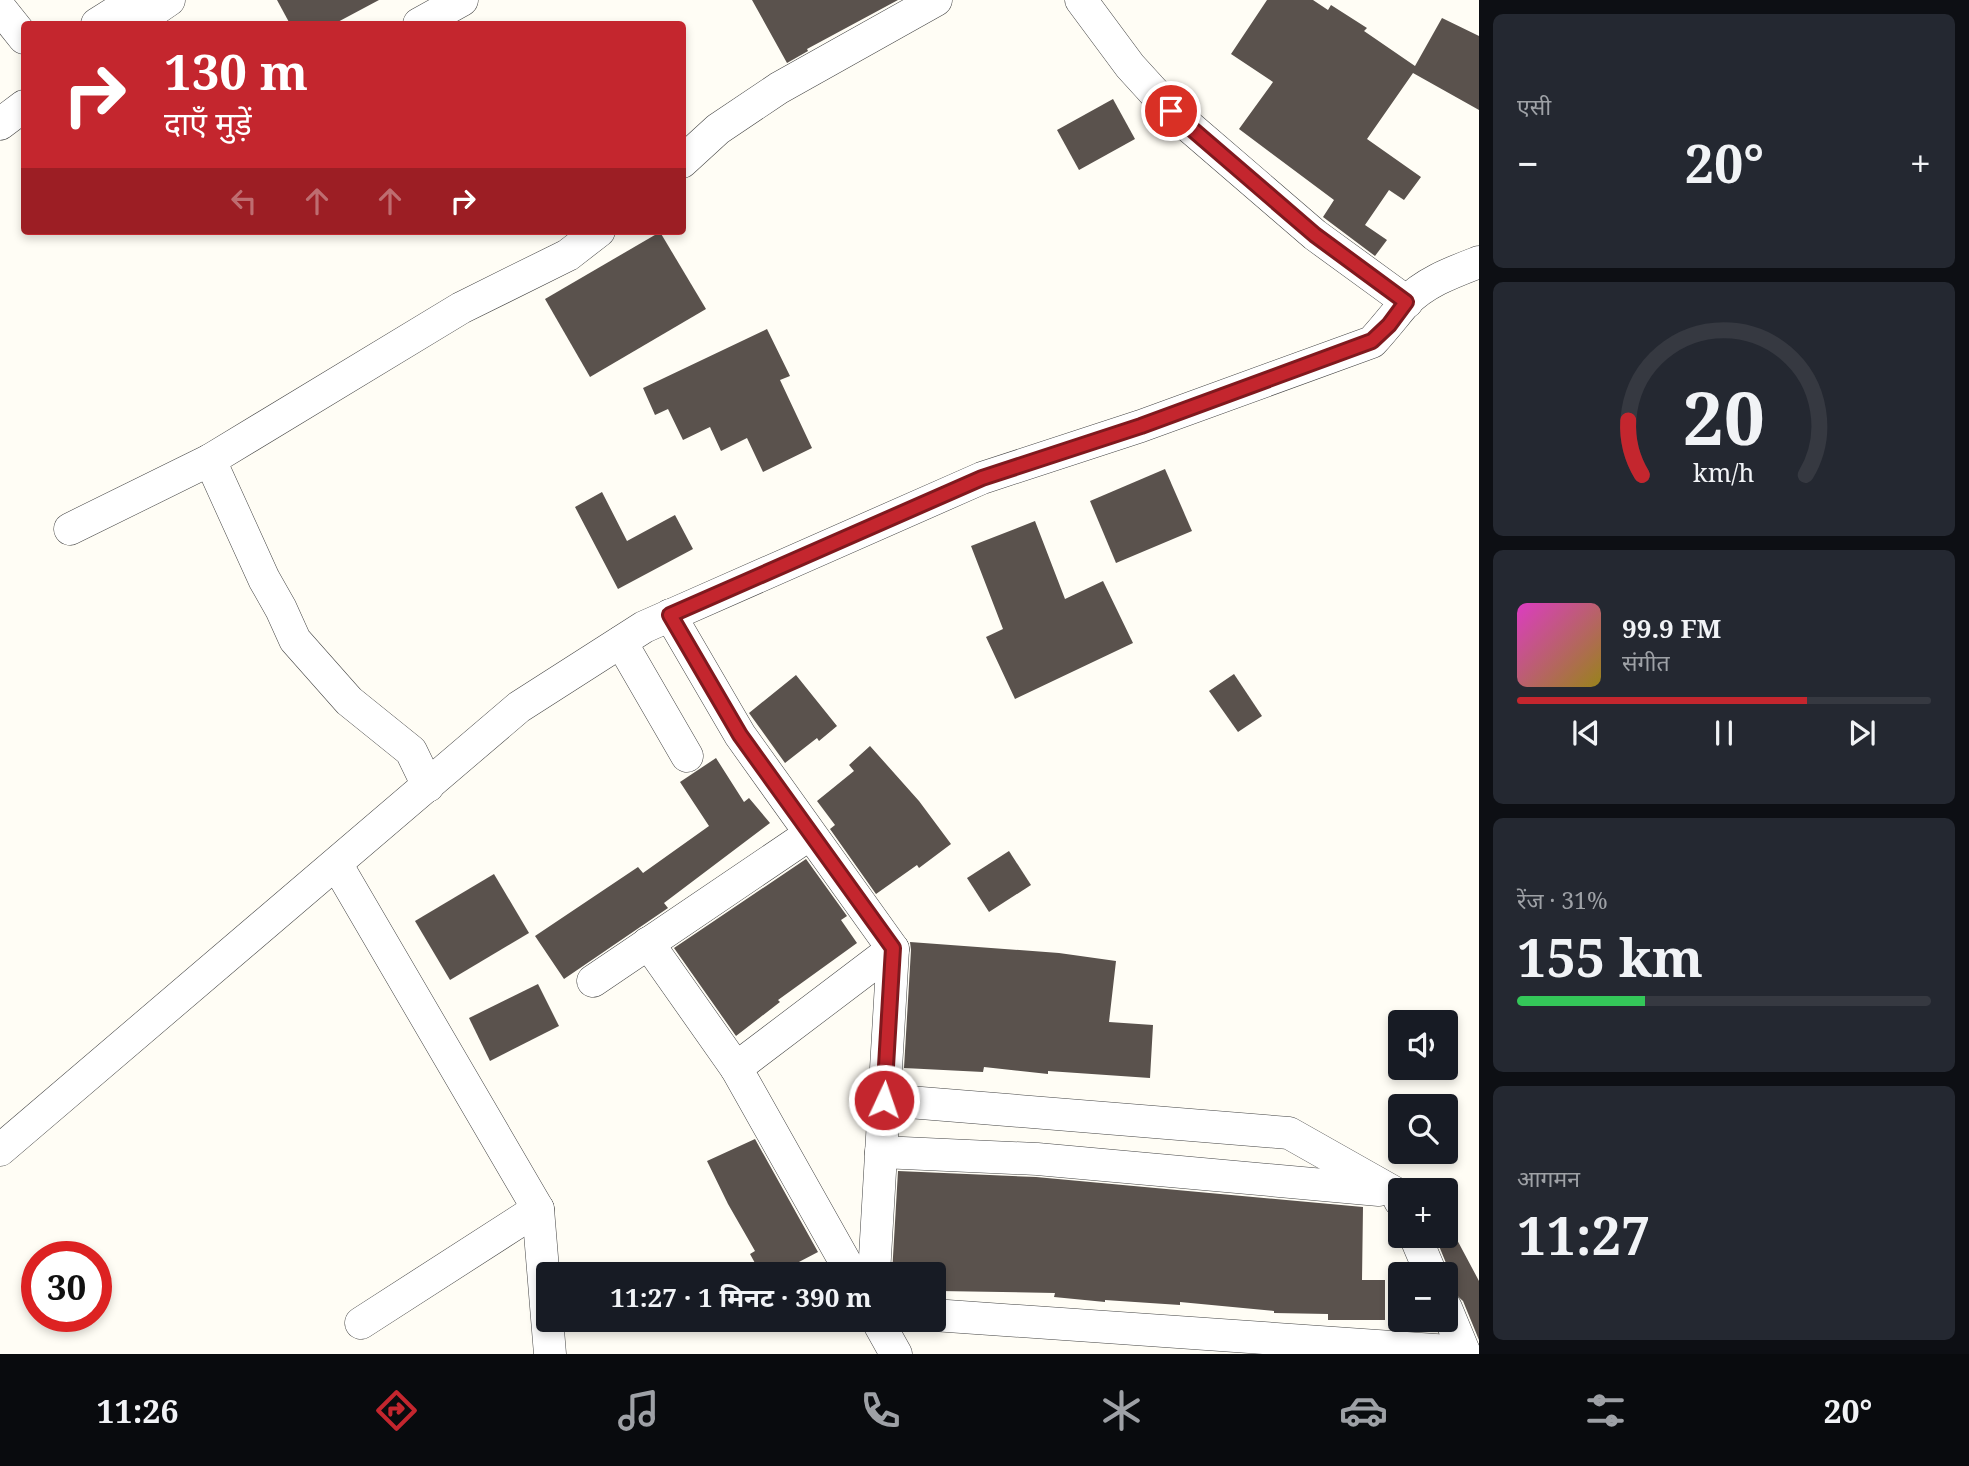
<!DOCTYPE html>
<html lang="hi">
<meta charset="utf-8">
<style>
:root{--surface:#171b24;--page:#242831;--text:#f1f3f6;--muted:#9ea1a6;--line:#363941;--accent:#c4262e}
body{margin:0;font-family:"Noto Serif","Noto Sans Devanagari",serif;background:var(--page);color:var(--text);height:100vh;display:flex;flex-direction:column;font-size:26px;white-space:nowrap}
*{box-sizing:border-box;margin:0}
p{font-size:23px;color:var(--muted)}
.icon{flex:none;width:38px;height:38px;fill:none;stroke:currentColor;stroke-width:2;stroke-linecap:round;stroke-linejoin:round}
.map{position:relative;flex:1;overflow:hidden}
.side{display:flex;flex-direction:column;gap:14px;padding:14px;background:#0d0f14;width:490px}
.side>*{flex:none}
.banner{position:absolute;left:21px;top:21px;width:665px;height:214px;border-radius:7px;box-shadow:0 4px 10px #0003;background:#c4262e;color:#fff;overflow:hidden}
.controls{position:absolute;left:1388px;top:1010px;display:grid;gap:14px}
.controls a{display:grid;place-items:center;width:70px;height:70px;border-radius:7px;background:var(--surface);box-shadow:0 4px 10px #0003;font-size:35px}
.speed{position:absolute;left:21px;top:1241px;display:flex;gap:14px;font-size:35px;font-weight:700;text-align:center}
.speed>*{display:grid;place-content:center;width:91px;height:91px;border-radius:50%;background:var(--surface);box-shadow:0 4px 10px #0003;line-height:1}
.speed .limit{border:10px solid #d22;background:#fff;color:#111}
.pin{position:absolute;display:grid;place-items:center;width:60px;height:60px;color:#fff;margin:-30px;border:4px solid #fff;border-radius:50%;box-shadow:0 2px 7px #0007}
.me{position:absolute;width:77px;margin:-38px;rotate:3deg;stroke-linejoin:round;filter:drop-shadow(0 0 5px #0008)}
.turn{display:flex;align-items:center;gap:24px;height:147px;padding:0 28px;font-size:32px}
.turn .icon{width:91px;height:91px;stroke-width:2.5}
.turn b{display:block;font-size:49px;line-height:60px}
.lanes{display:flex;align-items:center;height:66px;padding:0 28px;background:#0003;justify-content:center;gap:35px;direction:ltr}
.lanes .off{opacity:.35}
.big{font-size:52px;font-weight:700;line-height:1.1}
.side .widget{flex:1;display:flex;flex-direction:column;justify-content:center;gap:10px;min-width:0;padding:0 24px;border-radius:10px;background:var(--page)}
.side .dial{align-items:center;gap:0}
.dial svg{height:182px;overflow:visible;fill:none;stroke:var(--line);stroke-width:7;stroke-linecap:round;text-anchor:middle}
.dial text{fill:var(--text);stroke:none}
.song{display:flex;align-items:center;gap:21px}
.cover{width:84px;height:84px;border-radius:10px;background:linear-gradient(135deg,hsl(310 70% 55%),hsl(50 70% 35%))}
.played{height:7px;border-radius:4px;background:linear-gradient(90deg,var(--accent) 70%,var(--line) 70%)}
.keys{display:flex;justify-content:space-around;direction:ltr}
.heat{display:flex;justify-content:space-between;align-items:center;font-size:38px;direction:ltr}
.charge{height:10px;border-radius:5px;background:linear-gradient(90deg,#34c759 31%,var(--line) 0)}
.trip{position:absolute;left:536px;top:1262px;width:410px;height:70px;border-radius:7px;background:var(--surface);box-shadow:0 4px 10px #0003;font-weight:700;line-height:70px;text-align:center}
.tabs{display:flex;height:112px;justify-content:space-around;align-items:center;background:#090b0e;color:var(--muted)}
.tabs .icon{width:49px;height:49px}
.tabs .current{color:var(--accent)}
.tabs b{font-size:32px;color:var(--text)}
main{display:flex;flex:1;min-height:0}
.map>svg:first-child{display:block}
.building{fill:#5a524d}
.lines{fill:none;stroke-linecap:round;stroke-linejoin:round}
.minor-casing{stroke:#444;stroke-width:33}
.minor{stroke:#fff;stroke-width:32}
.route-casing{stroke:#7f191e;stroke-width:18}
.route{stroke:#c4262e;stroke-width:12}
</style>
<main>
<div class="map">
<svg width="1479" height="1354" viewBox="0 0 1479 1354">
<rect width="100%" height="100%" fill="#fffdf5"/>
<g class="building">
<path d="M 277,0 L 379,0 L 334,24 L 290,24 Z"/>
<path d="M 752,0 L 898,0 L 807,49 L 808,51 L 787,63 Z"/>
<path d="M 1267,0 L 1313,0 L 1328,10 L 1331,5 L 1367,28 L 1364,31 L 1415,66 L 1442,18 L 1479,36 L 1479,110 L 1413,73 L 1367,139 L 1421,177 L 1404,200 L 1389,190 L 1365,225 L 1387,240 L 1375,256 L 1323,217 L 1334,200 L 1239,129 L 1273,82 L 1231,54 Z"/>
<path d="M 1113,99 L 1135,139 L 1079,170 L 1057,130 Z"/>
<path d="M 660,232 L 706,309 L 590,377 L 545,299 Z"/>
<path d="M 767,329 L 790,376 L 780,380 L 812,448 L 763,472 L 747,438 L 721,451 L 710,427 L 683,440 L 668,409 L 655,415 L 643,388 Z"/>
<path d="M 1165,469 L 1192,531 L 1116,563 L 1090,501 Z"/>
<path d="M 602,492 L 627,541 L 675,515 L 693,549 L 618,589 L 575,507 Z"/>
<path d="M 1035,521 L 1065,599 L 1103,581 L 1133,643 L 1015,699 L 986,637 L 1003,629 L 971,546 Z"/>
<path d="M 1234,674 L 1262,716 L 1238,732 L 1209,691 Z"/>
<path d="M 796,675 L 837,726 L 819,741 L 817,738 L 785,763 L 749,713 Z"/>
<path d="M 870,746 L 919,801 L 951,844 L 919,868 L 917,865 L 876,894 L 830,829 L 835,825 L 817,801 L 854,771 L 849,765 Z"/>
<path d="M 716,758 L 744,802 L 749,798 L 770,823 L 664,903 L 668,908 L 564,979 L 535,936 L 638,867 L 643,873 L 709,826 L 680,782 Z"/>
<path d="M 1009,851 L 1031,885 L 989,912 L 967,878 Z"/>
<path d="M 806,859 L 847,916 L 841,920 L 857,943 L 778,1000 L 780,1002 L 736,1036 L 674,948 Z"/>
<path d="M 494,874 L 529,933 L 450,980 L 415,921 Z"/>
<path d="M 910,942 L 1059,953 L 1116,961 L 1109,1022 L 1153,1025 L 1150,1078 L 1048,1071 L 1048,1074 L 984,1067 L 983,1072 L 904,1068 L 911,950 Z"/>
<path d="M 538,984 L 559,1026 L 490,1061 L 469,1018 Z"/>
<path d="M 755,1139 L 818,1252 L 776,1274 L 761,1274 L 750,1254 L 755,1251 L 728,1204 L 707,1161 Z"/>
<path d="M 898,1171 L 1036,1177 L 1363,1207 L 1362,1280 L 1385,1280 L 1385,1320 L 1328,1320 L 1328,1314 L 1274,1313 L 1274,1311 L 1180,1302 L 1180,1305 L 1105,1300 L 1105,1302 L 1054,1297 L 1055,1293 L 939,1291 L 939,1274 L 892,1274 Z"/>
<path d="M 1435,1236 L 1455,1236 L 1479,1281 L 1479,1340 L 1463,1301 L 1452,1291 L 1447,1281 L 1448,1268 Z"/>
</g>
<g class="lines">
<g class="minor-casing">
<g id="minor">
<path d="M 1081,0 L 1130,66 L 1171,111 L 1315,235 L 1407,302"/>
<path d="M 0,8 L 24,38"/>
<path d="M 97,24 L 135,0"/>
<path d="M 134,24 L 169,0"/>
<path d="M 419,24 L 462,0"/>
<path d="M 0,124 L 24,106"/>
<path d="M 682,162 L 718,129 L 779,88 L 936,0"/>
<path d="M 210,460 L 264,579 L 281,609 L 295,640 L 349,701 L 411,751 L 428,786"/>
<path d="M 70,529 L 210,460 L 461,308 L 568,255 L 599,231"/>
<path d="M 670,615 L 740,735 L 893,949 L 874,1274"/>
<path d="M 621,642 L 687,756"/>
<path d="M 337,865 L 538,1209 L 550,1354"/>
<path d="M 648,943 L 736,1068"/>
<path d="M 593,981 L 810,834"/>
<path d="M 884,1100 L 1289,1133 L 1397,1194 L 1400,1201"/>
<path d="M 0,1150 L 519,707 L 644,627 L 982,478 L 1141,426 L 1372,342 C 1384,329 1394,316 1405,303 C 1425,282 1453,272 1479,262"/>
<path d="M 881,1152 L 1037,1159 L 1379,1190"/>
<path d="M 1415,1236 L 1431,1274"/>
<path d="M 852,1274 L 736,1068 L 893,949"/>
<path d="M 1446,1308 L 1465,1354"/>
<path d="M 933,1315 L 1464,1352"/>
<path d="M 877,1320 L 896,1354"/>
<path d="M 361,1323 L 538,1209"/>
</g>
</g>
<use href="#minor" class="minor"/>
</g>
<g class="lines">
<g class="route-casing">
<path id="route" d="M 884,1100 L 893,948 L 740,735 L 670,615 L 982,478 L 1141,426 L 1372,341 L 1389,325 L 1406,302 L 1315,235 L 1171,111"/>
</g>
<use href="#route" class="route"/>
</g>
</svg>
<div class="controls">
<a><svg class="icon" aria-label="sound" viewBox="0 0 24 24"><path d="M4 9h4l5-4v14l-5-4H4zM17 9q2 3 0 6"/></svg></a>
<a><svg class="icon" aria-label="search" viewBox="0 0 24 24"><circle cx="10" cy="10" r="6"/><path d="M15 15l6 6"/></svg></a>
<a>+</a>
<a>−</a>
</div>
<div class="speed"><div class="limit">30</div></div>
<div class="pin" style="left:1171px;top:111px;background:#d93025"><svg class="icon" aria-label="arrive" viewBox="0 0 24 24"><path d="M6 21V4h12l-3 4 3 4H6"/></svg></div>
<svg class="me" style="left:884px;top:1100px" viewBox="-20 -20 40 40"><circle r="17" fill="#c4262e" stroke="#fff" stroke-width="3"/><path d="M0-11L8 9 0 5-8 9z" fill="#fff"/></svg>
<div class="trip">11:27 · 1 मिनट · 390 m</div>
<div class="banner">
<div class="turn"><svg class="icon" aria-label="right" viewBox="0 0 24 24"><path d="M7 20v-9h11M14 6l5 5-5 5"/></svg><div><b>130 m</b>दाएँ मुड़ें</div></div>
<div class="lanes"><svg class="icon off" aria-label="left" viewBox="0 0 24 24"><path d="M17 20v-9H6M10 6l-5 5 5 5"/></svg><svg class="icon off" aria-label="ahead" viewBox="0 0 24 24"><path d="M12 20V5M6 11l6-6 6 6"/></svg><svg class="icon off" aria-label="ahead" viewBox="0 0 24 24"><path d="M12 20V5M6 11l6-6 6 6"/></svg><svg class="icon" aria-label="right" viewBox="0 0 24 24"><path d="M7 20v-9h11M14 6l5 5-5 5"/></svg></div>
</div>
</div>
<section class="side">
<div class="widget"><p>एसी</p>
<div class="heat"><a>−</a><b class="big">20°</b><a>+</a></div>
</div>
<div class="widget dial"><svg viewBox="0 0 100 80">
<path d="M14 69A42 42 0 1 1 86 69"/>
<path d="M14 69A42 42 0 0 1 8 45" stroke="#c4262e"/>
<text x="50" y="56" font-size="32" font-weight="700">20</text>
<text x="50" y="72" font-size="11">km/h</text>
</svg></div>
<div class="widget">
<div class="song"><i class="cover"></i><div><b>99.9 FM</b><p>संगीत</p></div></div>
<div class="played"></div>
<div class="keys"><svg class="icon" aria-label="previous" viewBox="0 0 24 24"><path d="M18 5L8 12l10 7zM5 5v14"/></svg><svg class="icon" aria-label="pause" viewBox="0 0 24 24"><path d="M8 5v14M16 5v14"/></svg><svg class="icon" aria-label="next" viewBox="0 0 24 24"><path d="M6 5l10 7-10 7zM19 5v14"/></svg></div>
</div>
<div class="widget"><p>रेंज · 31%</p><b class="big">155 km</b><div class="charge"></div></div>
<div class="widget"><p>आगमन</p><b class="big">11:27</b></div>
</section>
</main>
<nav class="tabs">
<b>11:26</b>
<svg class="icon current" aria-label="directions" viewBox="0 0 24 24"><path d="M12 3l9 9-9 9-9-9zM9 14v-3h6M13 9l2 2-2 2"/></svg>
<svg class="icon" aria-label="music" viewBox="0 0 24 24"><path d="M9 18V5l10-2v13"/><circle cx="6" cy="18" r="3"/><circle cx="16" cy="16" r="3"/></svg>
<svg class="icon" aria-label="phone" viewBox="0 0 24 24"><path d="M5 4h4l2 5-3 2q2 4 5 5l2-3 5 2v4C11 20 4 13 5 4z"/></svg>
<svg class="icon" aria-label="climate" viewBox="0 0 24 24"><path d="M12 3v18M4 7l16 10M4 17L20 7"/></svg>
<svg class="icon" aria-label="car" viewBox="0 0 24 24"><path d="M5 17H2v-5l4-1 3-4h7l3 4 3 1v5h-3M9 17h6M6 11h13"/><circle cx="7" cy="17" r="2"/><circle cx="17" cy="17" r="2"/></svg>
<svg class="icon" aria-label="filters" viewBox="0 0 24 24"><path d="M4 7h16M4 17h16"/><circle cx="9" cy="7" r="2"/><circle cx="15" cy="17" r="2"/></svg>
<b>20°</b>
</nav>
